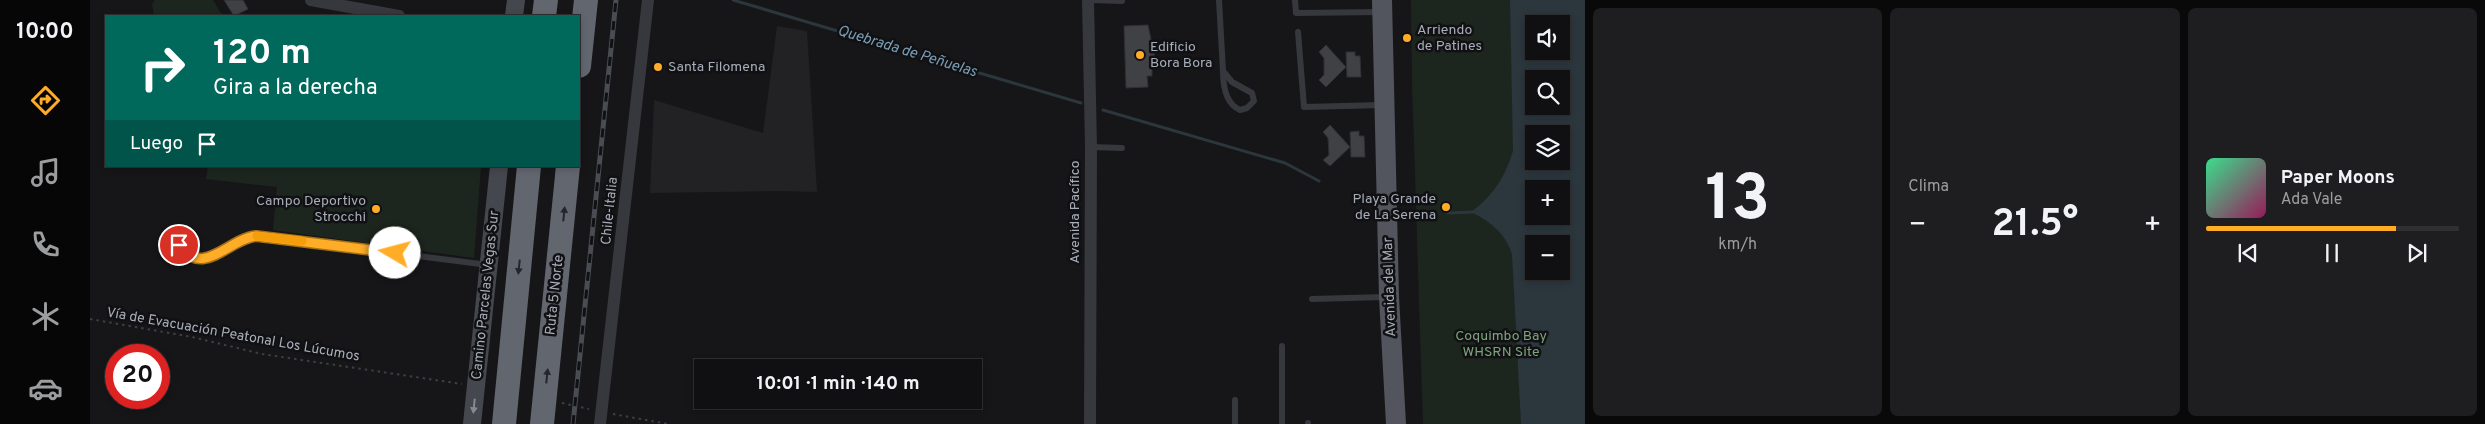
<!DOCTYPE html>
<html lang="es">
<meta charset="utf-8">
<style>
:root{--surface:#101012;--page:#1e1e20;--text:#f1f3f6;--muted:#9c9d9f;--line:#303032;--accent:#ffad27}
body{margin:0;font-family:Overpass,sans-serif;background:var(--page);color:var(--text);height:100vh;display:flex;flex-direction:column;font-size:19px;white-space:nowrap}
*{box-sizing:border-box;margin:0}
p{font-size:16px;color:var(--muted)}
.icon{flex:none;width:28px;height:28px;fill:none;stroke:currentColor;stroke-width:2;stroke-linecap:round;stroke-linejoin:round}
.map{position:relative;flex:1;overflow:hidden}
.drawer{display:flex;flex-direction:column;gap:8px;padding:8px;background:#09090a;width:900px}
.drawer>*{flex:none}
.top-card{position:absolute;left:15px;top:15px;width:475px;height:152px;border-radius:0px;box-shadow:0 2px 8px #0003,0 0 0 1px var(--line);background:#00695c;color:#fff;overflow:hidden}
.buttons{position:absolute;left:1435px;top:15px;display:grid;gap:10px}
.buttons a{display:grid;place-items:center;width:45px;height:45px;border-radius:0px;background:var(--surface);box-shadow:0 2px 8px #0003,0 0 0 1px var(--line);font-size:25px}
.speed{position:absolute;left:15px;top:344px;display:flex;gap:10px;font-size:25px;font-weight:700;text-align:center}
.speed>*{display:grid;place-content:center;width:65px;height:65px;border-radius:50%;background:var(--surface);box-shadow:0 2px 8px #0003,0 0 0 1px var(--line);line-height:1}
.speed .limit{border:8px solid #d22;background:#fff;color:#111}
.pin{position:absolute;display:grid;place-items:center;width:42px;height:42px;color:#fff;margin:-21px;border:2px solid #fff;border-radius:50%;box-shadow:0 1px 5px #0007}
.me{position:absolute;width:55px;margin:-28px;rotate:278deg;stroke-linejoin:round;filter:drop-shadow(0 0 4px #0008)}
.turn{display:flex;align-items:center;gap:18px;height:105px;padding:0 25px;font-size:22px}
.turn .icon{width:65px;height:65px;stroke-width:2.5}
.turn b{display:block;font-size:35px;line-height:42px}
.then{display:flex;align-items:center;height:48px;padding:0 25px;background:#0003;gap:10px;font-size:19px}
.big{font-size:38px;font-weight:700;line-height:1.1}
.drawer .tile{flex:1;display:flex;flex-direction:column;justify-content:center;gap:8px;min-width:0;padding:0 18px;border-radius:8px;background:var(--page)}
.drawer .dial{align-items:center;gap:0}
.dial b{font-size:65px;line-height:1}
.song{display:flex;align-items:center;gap:15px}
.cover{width:60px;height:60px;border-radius:8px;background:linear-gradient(135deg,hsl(150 70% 55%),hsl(330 70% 35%))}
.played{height:5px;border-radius:2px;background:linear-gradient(90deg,var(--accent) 75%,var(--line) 75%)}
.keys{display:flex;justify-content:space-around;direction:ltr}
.heat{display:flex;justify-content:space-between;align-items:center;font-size:28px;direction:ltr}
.drawer .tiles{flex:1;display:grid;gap:8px;grid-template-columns:repeat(3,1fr)}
.trip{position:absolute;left:604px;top:359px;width:288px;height:50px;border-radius:0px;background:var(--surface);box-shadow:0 2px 8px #0003,0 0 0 1px var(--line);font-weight:700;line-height:50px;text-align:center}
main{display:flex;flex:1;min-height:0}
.dock{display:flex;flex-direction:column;width:90px;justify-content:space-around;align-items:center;background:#060607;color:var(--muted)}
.dock .icon{width:35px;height:35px}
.dock .current{color:var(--accent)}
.dock b{font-size:22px;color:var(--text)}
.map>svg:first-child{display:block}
.built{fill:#222225}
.green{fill:#1d261e;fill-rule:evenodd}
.water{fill:#2b363d;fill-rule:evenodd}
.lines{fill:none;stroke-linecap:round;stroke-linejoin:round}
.stream{stroke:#2b363d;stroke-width:3}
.building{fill:#404145;stroke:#303034}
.path{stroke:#3c3f44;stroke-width:2;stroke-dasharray:2.5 4;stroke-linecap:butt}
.lane{stroke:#36383d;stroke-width:6}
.street{stroke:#36383d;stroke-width:12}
.secondary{stroke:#44474d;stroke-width:18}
.primary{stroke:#52555d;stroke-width:20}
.highway{stroke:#62666f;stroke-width:24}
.rail-casing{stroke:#494c52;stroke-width:5}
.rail{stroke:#111113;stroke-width:3;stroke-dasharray:9;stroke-linecap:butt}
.oneway{fill:#25262a}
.oneway2{fill:#848993}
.route-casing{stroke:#a67019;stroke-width:12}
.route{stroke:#ffad27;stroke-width:9}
.slow{stroke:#f59e0b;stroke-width:9}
.poi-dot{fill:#ffad27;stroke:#111113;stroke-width:2}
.labels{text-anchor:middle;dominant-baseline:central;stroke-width:5;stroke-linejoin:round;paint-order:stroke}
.poi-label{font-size:14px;fill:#a7adb9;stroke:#111113;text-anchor:start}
.street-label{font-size:14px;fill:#a7adb9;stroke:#111113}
.park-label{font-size:14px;fill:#7ca57d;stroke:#111113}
.water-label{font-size:15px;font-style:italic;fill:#7b9eb7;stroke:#111113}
</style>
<main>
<nav class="dock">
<b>10:00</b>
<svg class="icon current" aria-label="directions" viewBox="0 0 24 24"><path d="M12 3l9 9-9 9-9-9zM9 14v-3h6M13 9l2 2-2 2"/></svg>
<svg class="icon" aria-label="music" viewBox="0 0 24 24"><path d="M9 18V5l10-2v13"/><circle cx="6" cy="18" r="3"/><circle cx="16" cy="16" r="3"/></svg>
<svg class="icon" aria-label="phone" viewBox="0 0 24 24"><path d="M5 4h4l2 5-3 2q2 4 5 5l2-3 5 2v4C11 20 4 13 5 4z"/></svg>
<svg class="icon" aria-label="climate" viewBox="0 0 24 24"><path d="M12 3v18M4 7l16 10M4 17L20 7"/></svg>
<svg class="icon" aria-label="car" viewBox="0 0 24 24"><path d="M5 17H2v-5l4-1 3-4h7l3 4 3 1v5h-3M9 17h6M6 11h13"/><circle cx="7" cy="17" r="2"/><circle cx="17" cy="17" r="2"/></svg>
</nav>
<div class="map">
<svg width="1495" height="424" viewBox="0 0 1495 424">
<rect width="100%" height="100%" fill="#161618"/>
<path class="built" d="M 687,26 L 717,31 L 727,192 L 688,191 L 560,193 L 564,100 L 673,133 Z"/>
<g class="green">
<path d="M 65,0 L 123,0 L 130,12 L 136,16 L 64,16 L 62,4 Z"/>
<path d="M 1321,0 L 1495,0 L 1495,424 L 1333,424 L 1322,82 ZM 1444,24 L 1471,24 L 1471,51 L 1444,51 ZM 1444,79 L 1471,79 L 1471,106 L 1444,106 ZM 1444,134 L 1471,134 L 1471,161 L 1444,161 ZM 1444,189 L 1471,189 L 1471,216 L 1444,216 ZM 1444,244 L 1471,244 L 1471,271 L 1444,271 Z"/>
<path d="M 118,166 L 391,166 L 384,258 L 183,230 L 187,187 L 116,179 Z"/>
</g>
<path class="water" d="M 1420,0 L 1495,0 L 1495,424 L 1431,424 L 1422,254 C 1415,233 1401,222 1381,212 C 1403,196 1415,177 1423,151 ZM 1444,24 L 1471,24 L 1471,51 L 1444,51 ZM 1444,79 L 1471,79 L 1471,106 L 1444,106 ZM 1444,134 L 1471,134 L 1471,161 L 1444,161 ZM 1444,189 L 1471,189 L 1471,216 L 1444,216 ZM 1444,244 L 1471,244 L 1471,271 L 1444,271 Z"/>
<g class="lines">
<g class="stream">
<path d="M 643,0 L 991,103"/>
<path d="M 1013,110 L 1195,163 L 1229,181"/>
<path d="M 1358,213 L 1385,212"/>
</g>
</g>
<g class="building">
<path d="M 134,0 L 153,0 L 158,9 L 144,16 Z"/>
<path d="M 1058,25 L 1062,44 L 1064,44 L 1065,66 L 1062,67 L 1062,76 L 1057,76 L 1058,87 L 1036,88 L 1034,26 Z"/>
<path d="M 1236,45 L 1256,67 L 1236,87 L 1229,80 L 1234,75 L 1234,58 L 1229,52 Z"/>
<path d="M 1256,52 L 1265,52 L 1265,56 L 1270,56 L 1271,77 L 1257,77 Z"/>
<path d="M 1240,125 L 1260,147 L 1240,166 L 1233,160 L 1239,155 L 1238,138 L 1233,132 Z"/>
<path d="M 1269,131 L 1269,136 L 1274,136 L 1275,157 L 1261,157 L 1260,132 Z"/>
</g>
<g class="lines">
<g class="path">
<path d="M 0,319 L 102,337 L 172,354 L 372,384"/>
<path d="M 472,403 L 499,409"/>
<path d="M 523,414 L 578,424"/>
</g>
<g class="lane">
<path d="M 1002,0 L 1032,1"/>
<path d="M 1129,0 L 1133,71 C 1133,85 1136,104 1150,110 L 1157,108 L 1164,101 L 1162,93 L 1142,82 L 1133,71"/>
<path d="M 1205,0 L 1206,13 L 1291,12"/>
<path d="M 1208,32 L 1214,107 L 1292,105"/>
<path d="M 1001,147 L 1032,148"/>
<path d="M 89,245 C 109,272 126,253 146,241 C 154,237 163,235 173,236 L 398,265"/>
<path d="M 1222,299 L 1295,297"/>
<path d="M 1192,346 L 1192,424"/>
<path d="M 1218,423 L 1218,424"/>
<path d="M 1145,424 L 1145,400"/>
</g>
<g class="street">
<path d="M 221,0 L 309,16"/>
<path d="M 998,0 L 1001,147 L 1000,424"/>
<path d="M 510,424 L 558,0"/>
</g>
<g class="secondary">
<path d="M 424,16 L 426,0"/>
<path d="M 382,424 L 409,166"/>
</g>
<path class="primary" d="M 1292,0 L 1299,297 L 1306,424"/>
<g class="highway">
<path d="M 454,16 L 456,0"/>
<path d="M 489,66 L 496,0"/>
<path d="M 414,424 L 439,166"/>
<path d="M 452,424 L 478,166"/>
</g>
<g class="rail-casing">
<path id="rail" d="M 483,424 L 526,0"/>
</g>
<use href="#rail" class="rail"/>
</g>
<defs><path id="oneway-solid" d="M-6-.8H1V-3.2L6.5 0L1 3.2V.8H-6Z" transform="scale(1.25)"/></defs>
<g class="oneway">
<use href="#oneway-solid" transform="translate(474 214) rotate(-84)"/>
<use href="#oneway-solid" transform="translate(429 267) rotate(96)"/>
<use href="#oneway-solid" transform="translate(457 376) rotate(-84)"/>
</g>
<use class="oneway2" href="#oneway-solid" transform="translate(384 406) rotate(96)"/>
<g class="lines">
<g class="route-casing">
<path id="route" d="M 89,245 C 113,279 138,239 166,236 L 305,253"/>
</g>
<use href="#route" class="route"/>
<path class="slow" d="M 167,236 L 212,241"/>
</g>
<g class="poi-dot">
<circle cx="1317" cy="38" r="5"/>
<circle cx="1050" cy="55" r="5"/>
<circle cx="568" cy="67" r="5"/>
<circle cx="1356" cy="207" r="5"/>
<circle cx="286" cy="209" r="5"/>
</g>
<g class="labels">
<g class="poi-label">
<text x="1327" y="30">Arriendo<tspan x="1327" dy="16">de Patines</tspan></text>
<text x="1060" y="47">Edificio<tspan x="1060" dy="16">Bora Bora</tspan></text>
<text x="578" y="67">Santa Filomena</text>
<text x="1346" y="199" text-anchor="end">Playa Grande<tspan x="1346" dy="16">de La Serena</tspan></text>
<text x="276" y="201" text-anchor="end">Campo Deportivo<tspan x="276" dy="16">Strocchi</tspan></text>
</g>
<g class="street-label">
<text transform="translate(520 211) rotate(-84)">Chile-Italia</text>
<text transform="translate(985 212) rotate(-90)">Avenida Pacífico</text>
<text transform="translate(1300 287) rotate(-92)">Avenida del Mar</text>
<text transform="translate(396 295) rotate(-84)">Camino Parcelas Vegas Sur</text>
<text transform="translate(465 295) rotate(-84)">Ruta 5 Norte</text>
<text transform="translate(143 335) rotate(10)">Vía de Evacuación Peatonal Los Lúcumos</text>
</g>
<g class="park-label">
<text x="1411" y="336">Coquimbo Bay<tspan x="1411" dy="16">WHSRN Site</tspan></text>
</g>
<g class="water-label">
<text transform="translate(817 52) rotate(17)">Quebrada de Peñuelas</text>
</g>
</g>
</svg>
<div class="buttons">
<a><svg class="icon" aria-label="sound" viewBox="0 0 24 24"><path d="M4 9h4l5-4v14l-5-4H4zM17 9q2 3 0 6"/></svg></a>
<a><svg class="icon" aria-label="search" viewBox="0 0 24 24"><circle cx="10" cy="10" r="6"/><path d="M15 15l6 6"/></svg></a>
<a><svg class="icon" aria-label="layers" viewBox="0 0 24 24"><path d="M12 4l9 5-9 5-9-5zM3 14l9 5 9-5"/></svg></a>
<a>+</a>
<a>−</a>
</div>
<div class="speed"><div class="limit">20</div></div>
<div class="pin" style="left:89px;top:245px;background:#d93025"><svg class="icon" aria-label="arrive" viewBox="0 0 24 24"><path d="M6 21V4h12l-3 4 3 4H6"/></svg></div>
<svg class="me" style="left:305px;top:253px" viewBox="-20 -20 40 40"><circle r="19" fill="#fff"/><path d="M0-13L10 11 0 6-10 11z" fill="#ffad27"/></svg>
<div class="trip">10:01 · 1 min · 140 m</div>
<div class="top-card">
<div class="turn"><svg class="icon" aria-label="right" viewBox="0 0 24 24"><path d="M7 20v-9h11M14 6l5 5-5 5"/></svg><div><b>120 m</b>Gira a la derecha</div></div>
<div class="then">Luego<svg class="icon" aria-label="arrive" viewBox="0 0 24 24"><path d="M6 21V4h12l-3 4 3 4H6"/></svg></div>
</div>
</div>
<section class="drawer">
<div class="tiles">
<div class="tile dial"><b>13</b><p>km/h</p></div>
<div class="tile"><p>Clima</p>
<div class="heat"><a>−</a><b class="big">21.5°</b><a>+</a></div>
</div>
<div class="tile">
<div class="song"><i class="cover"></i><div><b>Paper Moons</b><p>Ada Vale</p></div></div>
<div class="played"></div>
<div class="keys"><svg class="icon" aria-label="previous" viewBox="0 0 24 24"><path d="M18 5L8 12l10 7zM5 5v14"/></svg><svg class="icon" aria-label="pause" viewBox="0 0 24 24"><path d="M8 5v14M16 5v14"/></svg><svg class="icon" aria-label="next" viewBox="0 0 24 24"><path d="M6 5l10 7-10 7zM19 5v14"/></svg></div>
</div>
</div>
</section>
</main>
